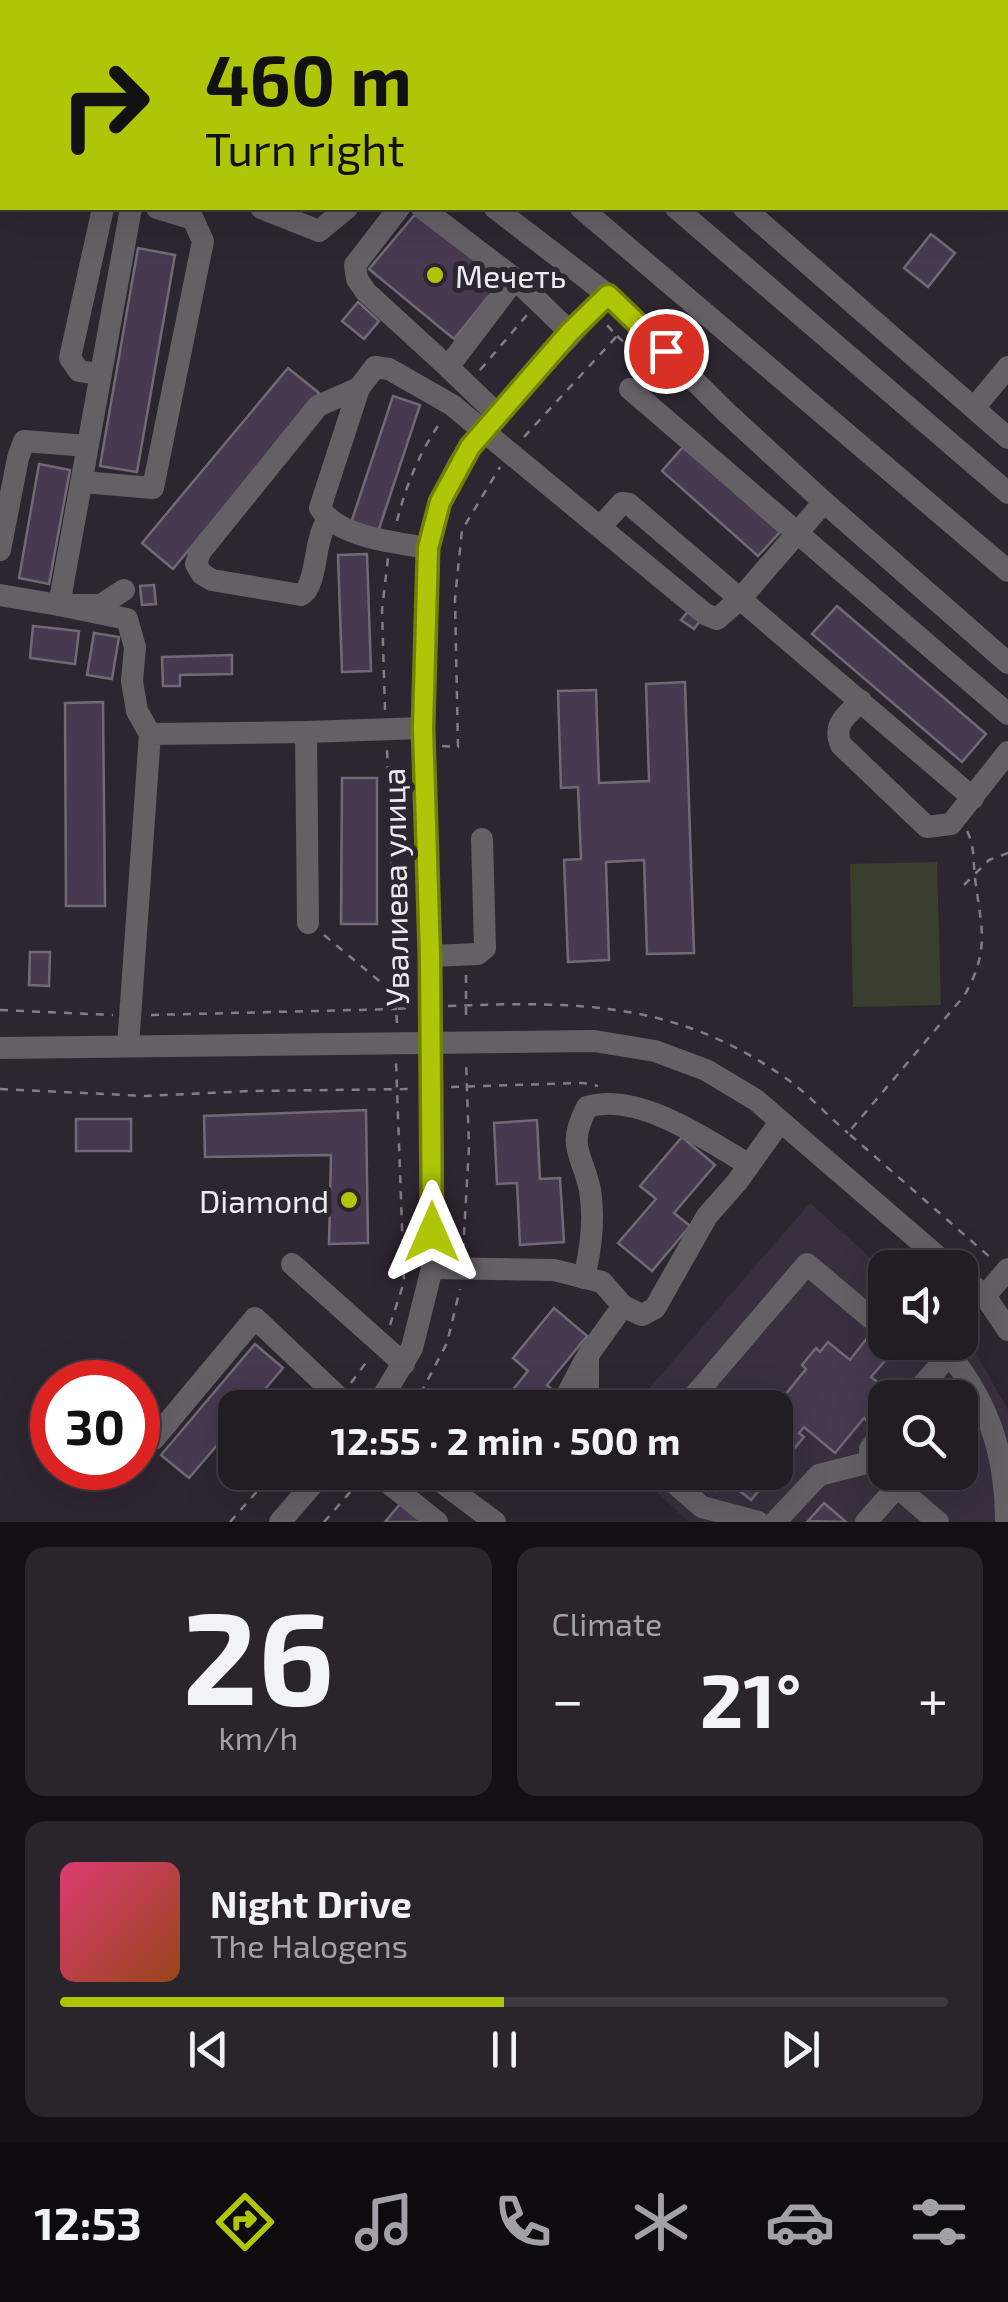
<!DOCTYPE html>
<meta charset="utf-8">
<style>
:root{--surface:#221c25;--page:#2a252d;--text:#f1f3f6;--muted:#a2a1a7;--line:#3f3a42;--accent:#afc507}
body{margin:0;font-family:"Exo 2",sans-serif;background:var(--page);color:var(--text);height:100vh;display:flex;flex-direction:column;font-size:38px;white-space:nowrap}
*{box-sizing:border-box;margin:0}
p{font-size:32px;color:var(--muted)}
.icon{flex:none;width:55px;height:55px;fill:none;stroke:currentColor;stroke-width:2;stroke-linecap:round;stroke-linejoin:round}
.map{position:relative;height:1522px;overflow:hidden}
.panel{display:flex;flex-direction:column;gap:25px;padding:25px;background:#130f14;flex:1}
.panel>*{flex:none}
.top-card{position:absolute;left:0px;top:0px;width:1010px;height:210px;box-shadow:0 10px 40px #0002,0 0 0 2px var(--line);background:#afc507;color:#111;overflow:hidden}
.buttons{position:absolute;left:868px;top:1250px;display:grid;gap:20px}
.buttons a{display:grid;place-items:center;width:110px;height:110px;border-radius:20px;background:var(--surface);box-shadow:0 10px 40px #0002,0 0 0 2px var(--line);font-size:50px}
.speed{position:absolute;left:30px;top:1360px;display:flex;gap:20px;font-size:50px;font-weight:700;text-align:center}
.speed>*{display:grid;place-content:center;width:130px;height:130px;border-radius:50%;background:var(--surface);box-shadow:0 10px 40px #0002,0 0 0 2px var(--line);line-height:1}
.speed .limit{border:15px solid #d22;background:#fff;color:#111}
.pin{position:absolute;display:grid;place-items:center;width:85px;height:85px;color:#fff;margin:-42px;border:5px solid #fff;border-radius:50%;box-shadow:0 2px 10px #0007}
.me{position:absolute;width:110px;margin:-55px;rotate:0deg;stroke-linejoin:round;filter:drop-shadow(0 0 8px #0008)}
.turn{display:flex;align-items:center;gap:35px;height:210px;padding:0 40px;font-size:45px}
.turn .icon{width:130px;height:130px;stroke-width:2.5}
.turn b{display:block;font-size:70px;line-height:85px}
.big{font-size:75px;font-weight:700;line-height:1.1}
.panel .widget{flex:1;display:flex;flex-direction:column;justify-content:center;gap:15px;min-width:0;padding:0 35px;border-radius:20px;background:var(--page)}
.panel .dial{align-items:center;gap:0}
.dial b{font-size:130px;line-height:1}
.song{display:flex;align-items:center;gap:30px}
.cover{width:120px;height:120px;border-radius:15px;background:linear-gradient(135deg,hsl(340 70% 55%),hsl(20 70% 35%))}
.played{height:10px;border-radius:5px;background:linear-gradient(90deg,var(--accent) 50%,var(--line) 50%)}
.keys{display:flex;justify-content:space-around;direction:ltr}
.heat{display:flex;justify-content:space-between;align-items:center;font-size:55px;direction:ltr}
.panel .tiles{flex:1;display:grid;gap:25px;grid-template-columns:1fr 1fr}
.widget:last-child{grid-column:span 2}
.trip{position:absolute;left:218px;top:1390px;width:575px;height:100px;border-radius:20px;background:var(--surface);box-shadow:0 10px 40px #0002,0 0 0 2px var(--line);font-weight:700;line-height:100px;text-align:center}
.tabs{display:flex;height:160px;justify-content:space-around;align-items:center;background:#0e0b0f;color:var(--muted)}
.tabs .icon{width:70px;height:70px}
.tabs .on{color:var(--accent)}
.tabs b{font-size:45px;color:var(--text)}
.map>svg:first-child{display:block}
.built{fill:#392f3f;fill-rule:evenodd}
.green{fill:#3a3e2e}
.building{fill:#473950;stroke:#716975;stroke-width:2.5}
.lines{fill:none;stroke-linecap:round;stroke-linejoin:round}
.path{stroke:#817c85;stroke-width:2.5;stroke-dasharray:8 8;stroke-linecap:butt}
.minor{stroke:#646066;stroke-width:22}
.route-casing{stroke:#728005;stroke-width:25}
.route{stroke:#afc507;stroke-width:18}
.poi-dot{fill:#afc507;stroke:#2d2631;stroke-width:4}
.labels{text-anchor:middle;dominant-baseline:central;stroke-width:10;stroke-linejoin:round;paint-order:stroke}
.poi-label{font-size:32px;fill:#eeeaf1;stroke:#2d2631;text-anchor:start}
.street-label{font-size:32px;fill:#eeeaf1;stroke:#2d2631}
</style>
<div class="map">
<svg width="1008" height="1522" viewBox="0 0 1008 1522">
<rect width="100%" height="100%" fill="#2d2631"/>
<path class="built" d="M 810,1203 L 885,1271 L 885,1342 L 960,1342 L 960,1339 L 976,1353 L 1008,1410 L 1008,1522 L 689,1522 L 636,1473 L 775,1472 L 775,1408 L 632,1408 ZM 885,1398 L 960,1398 L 960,1472 L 885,1472 Z"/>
<path class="green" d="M 937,862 L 941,1005 L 853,1007 L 850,864 Z"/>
<g class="building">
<path d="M 417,212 L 501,281 L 454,339 L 369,269 Z"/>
<path d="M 931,234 L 955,253 L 928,287 L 904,268 Z"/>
<path d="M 138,248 L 175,255 L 137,472 L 100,466 Z"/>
<path d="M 358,302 L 379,321 L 364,339 L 342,321 Z"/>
<path d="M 288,368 L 319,393 L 173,569 L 142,543 Z"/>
<path d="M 393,396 L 420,405 L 377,535 L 350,526 Z"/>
<path d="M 683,447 L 780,532 L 758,556 L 662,471 Z"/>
<path d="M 39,464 L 70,470 L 49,584 L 19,578 Z"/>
<path d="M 367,554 L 371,671 L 342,672 L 338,555 Z"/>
<path d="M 154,585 L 156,604 L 142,605 L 140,586 Z"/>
<path d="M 837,606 L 986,734 L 962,762 L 812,634 Z"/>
<path d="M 690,609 L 702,618 L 694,629 L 681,620 Z"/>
<path d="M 33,626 L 79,631 L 75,664 L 30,658 Z"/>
<path d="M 94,633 L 119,637 L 112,679 L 87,675 Z"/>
<path d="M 232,655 L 232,674 L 180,675 L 180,686 L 163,686 L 162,657 Z"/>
<path d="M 685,682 L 694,953 L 647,954 L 644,860 L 606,862 L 609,960 L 568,962 L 564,860 L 581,859 L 578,787 L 561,788 L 558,691 L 596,690 L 599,783 L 649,781 L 646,684 Z"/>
<path d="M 103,702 L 105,906 L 66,906 L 65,703 Z"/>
<path d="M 342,778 L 377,778 L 377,924 L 341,924 Z"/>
<path d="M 30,952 L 50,952 L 49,986 L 29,985 Z"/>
<path d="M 366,1110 L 368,1243 L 329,1244 L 331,1155 L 205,1157 L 204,1116 Z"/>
<rect x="76" y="1119" width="55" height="32"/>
<path d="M 537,1120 L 540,1179 L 560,1178 L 564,1242 L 520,1245 L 517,1183 L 497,1184 L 494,1123 Z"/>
<path d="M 682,1137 L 715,1165 L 674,1213 L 690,1226 L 652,1271 L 618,1243 L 656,1199 L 640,1186 Z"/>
<path d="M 554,1308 L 587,1336 L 547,1385 L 562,1398 L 554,1408 L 498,1408 L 528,1371 L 513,1358 Z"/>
<path d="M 867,1338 L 889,1356 L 871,1377 L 887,1390 L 870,1411 L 879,1418 L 873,1426 L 864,1418 L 835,1453 L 804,1427 L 799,1433 L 804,1437 L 775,1471 L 775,1413 L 782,1419 L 787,1413 L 777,1405 L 806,1369 L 802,1365 L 816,1348 L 820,1352 L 828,1342 L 850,1360 Z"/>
<path d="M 255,1344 L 283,1368 L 249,1408 L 235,1408 L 235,1424 L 189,1478 L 161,1455 Z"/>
<path d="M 752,1394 L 768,1408 L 740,1408 Z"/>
<path d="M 774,1472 L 751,1500 L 725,1479 L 715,1491 L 708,1485 L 718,1472 Z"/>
<path d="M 401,1503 L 424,1522 L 385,1522 Z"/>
<path d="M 824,1503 L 846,1522 L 845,1522 L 808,1521 Z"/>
</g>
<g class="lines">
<g class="path">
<path d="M 158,0 L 166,2"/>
<path d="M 523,0 L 526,2"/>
<path d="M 142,2 L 142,0"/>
<path d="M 617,336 L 659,374"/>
<path d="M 480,370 L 527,315"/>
<path d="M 524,437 L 617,336 L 607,325"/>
<path d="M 397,521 C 406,485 420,451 442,420"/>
<path d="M 385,710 L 382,610 L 388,558"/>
<path d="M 442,746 L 458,747 L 455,599 L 462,530 L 500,467"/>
<path d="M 967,831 C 975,847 973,861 975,878 C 981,927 991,949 964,996 L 848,1133 L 992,1259"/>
<path d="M 964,885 L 989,860 L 1008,853"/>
<path d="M 324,935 L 395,994"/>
<path d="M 466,975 L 466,1022"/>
<path d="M 448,1006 C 579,1001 680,1001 791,1082 C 811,1097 829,1117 848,1133"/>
<path d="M 0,1010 L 113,1015"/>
<path d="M 151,1015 L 396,1009 L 387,748"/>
<path d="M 397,1023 L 396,1009 L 410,1008"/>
<path d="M 451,1087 L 583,1083 L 598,1086"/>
<path d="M 0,1089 L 146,1096 L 250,1091 L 413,1089"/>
<path d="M 463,1251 L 469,1147 L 466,1060"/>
<path d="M 390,1325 L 404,1282 L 396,1061"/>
<path d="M 351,1383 L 370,1357"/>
<path d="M 413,1408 L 447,1343 L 460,1289"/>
<path d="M 960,1447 L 963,1450 L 960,1462"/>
<path d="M 230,1522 L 274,1472"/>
<path d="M 324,1522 L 359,1482"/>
</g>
<g class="minor">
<path d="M 256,0 L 262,2"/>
<path d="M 403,0 L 408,2"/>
<path d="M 489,0 L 493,2"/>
<path d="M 884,0 L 887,2"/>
<path d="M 0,2 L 4,2"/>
<path d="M 0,41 L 2,41"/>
<path d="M 0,112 L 2,112"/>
<path d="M 131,208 L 59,605 L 127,619 L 135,647 L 132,681 L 137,711 L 150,734"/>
<path d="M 261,208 L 319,231 L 347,208"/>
<path d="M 399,208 L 355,265 L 357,279 L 366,292 L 448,367"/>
<path d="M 422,208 L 515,279 L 570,332"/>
<path d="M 495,208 L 608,295 L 727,413 L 824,502 L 1008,663"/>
<path d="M 581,208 L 1008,571"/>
<path d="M 676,208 L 1008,493"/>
<path d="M 744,208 L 1008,438"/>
<path d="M 98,374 L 79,371 L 70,358 L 103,208"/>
<path d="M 630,389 L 1008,714"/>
<path d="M 974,408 L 1008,367"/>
<path d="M 497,414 L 448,367 L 515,279"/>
<path d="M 83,482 L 153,488 L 203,241 L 193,219 L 157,208"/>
<path d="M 327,521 C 313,542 318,585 301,595 L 212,580 L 202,574 L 196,564 L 200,552 L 318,406 L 359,388"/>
<path d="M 600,527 L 622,503 L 629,504 L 973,798"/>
<path d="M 429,548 C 397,543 337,537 320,508 L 359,388 L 375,367 L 389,369 L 452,405 L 705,614 L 717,619 L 741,598 L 824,502"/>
<path d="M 0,550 L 18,458 L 24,441 L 87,446"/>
<path d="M 0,595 L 59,605 L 101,605 L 124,590"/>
<path d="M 861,701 C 847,715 832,724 841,745 L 927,827 L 951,824 L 1008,752"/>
<path d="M 308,923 L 306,732 L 423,728"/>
<path d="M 430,956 L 478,954 L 485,948 L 482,839"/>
<path d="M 128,1046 L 150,734 L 306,732"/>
<path d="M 0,1048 L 594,1041 L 655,1051 L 706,1070 L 756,1100 L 951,1268"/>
<path d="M 292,1264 L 404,1364"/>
<path d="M 432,1268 L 554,1270 L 602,1282 L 623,1306 L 642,1315 L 655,1308 L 707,1216 L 737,1182 L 780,1122"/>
<path d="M 960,1275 L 985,1296 L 1008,1330"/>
<path d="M 584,1278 C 591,1249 595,1220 590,1190 C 582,1152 566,1148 587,1107 C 637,1091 708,1140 749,1165"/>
<path d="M 985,1296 L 1008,1269"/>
<path d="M 960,1312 L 981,1293"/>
<path d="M 939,1342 C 987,1396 1006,1451 1006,1522"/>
<path d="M 911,1398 L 950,1354"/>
<path d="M 376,1408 L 412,1348 L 432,1268 L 430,956 L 423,728 L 429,548 L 440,503 L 458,465 L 482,430 L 608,295"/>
<path d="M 560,1408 L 584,1362"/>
<path d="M 588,1408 L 588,1355 L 623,1306"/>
<path d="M 684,1408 L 807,1264 L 872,1319 L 885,1323"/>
<path d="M 885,1429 L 870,1449 L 870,1462 L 897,1487"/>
<path d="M 154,1439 L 255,1318 L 350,1408"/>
<path d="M 375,1472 L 437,1522"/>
<path d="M 428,1472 L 495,1522"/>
<path d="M 662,1472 L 702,1507 L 758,1522"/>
<path d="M 280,1522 L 323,1472"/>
<path d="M 775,1522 L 819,1475 L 870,1462"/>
<path d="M 866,1522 L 897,1487 L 938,1522"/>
</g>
</g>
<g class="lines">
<g class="route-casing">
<path id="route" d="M 432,1232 L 430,956 L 423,728 L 428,548 L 440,502 L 470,447 L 570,332 L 608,295 L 666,351"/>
</g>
<use href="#route" class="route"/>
</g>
<g class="poi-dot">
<circle cx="435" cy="275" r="10"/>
<circle cx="349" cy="1200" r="10"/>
</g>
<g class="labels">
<g class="poi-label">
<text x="455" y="275">Мечеть</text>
<text x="329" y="1200" text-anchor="end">Diamond</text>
</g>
<g class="street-label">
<text transform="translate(394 887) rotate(-91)">Увалиева улица</text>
</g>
</g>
</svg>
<div class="buttons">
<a><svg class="icon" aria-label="sound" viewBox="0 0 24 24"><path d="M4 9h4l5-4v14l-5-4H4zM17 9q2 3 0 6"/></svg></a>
<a><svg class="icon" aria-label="search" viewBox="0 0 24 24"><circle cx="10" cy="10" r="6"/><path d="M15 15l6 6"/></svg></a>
</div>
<div class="speed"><div class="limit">30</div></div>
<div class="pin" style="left:666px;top:351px;background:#d93025"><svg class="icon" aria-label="arrive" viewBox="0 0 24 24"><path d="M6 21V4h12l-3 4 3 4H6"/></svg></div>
<svg class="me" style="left:432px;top:1232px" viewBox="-20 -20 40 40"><path d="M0-17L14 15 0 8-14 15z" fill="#afc507" stroke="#fff" stroke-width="4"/></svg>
<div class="trip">12:55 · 2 min · 500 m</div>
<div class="top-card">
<div class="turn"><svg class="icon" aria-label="right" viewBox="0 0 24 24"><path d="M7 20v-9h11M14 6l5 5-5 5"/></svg><div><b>460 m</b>Turn right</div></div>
</div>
</div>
<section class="panel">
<div class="tiles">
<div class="widget dial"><b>26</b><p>km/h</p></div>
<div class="widget"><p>Climate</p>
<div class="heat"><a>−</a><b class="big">21°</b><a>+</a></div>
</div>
<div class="widget">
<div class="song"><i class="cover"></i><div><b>Night Drive</b><p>The Halogens</p></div></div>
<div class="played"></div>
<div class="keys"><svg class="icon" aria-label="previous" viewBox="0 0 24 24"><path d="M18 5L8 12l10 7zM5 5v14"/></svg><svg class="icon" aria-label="pause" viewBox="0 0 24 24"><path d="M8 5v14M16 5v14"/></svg><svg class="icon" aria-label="next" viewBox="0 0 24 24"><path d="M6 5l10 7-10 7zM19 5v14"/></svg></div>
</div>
</div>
</section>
<nav class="tabs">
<b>12:53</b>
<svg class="icon on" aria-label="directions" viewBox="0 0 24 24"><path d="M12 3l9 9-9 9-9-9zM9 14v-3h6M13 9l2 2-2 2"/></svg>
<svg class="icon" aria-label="music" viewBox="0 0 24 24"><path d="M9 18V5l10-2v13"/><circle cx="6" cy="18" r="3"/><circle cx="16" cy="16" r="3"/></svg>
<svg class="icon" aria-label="phone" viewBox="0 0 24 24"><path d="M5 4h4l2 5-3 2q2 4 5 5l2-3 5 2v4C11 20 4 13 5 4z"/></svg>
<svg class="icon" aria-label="climate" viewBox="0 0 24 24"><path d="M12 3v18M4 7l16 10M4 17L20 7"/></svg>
<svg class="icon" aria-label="car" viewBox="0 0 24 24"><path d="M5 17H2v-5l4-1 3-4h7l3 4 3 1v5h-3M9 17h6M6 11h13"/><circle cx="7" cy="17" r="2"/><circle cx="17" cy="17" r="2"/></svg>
<svg class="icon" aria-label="filters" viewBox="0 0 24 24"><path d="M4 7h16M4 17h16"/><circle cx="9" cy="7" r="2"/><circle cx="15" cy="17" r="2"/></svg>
</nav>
